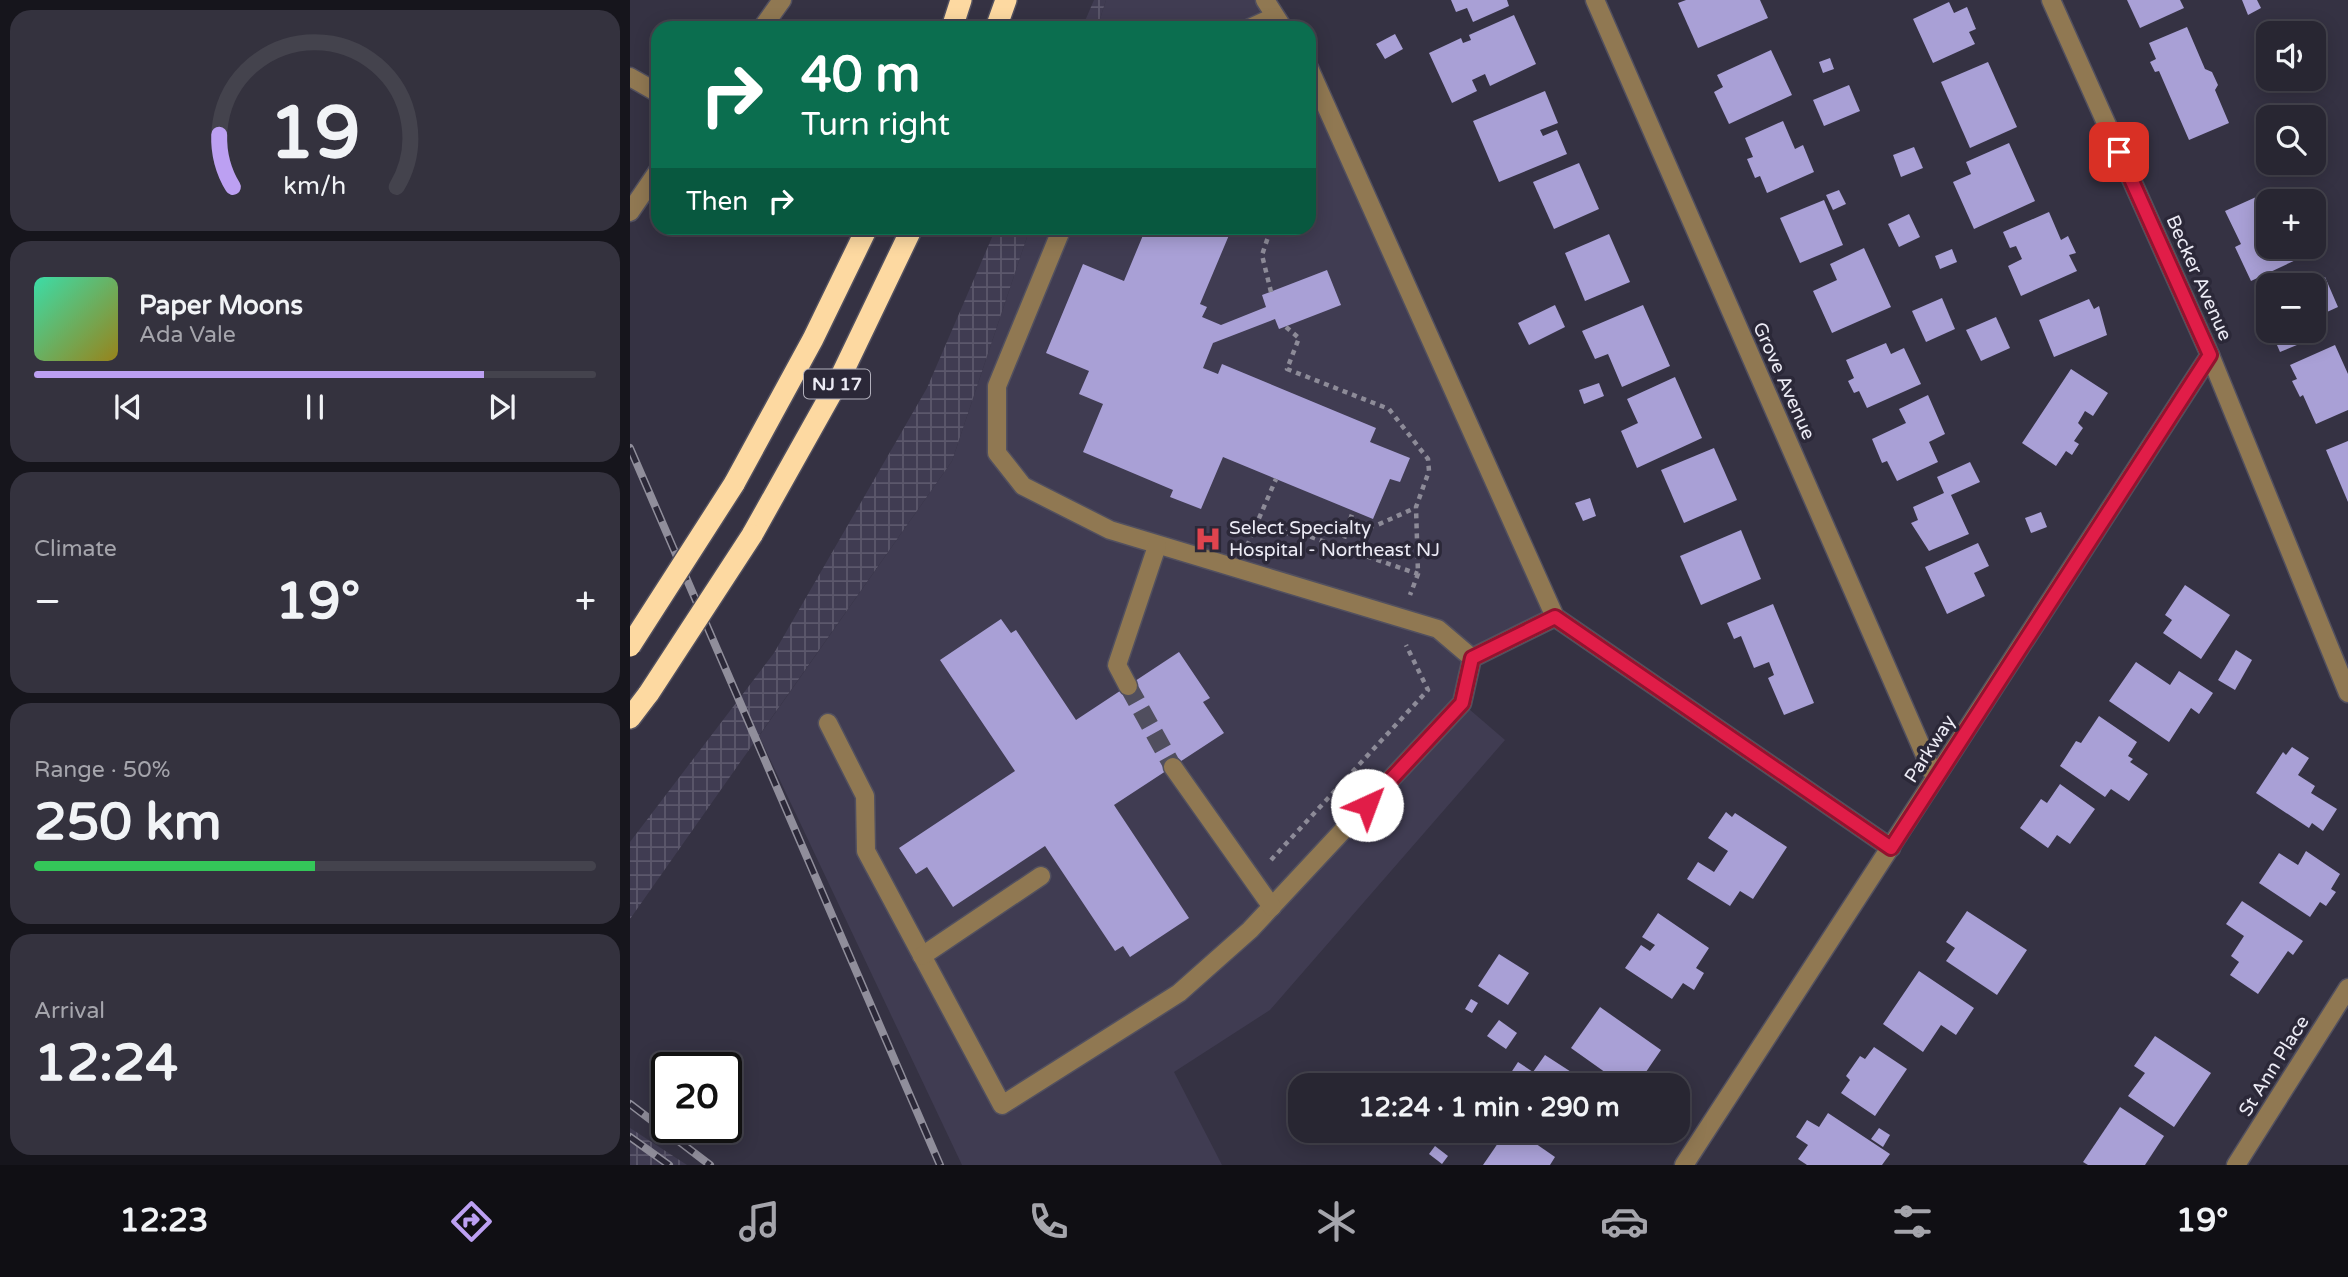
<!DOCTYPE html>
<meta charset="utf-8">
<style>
:root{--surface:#282632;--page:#34323e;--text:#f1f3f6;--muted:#a5a5ac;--line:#44434d;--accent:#bca0f2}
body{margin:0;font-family:"Varela Round",sans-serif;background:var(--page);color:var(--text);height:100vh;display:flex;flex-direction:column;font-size:26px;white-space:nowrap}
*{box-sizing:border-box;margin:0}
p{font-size:23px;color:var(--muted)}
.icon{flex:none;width:38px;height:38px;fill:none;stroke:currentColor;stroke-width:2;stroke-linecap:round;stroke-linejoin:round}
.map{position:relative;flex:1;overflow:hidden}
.drawer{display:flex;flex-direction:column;gap:10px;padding:10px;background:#16151c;width:630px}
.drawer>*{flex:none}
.hud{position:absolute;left:21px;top:21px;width:665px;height:214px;border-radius:21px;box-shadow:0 4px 18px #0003,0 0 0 2px var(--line);background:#0b6e4f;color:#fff;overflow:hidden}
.buttons{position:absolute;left:1626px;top:21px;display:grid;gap:14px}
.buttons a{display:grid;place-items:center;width:70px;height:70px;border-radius:14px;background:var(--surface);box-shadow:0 4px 18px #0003,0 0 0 2px var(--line);font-size:35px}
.speed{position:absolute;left:21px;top:1052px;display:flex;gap:14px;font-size:35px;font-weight:700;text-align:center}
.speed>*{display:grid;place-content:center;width:91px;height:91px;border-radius:50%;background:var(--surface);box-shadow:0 4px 18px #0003,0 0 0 2px var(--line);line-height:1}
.speed .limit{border:4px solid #111;border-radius:10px;background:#fff;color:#111}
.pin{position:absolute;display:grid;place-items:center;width:60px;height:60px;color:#fff;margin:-30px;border-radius:14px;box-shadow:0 4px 10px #0006}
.me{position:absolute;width:77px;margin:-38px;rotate:43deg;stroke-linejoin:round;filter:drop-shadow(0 0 5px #0008)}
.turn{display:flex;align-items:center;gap:24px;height:147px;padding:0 35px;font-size:32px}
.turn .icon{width:91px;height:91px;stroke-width:2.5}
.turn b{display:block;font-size:49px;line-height:60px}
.then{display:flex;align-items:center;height:66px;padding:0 35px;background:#0003;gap:14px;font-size:26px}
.big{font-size:52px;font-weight:700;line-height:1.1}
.drawer .tile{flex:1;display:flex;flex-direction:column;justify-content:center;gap:10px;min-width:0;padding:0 24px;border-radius:21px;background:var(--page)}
.drawer .dial{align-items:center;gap:0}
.dial svg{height:182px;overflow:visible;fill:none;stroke:var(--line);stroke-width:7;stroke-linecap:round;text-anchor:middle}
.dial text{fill:var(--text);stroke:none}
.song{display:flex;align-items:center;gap:21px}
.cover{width:84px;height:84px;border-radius:10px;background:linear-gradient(135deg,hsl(160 70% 55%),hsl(50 70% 35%))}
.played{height:7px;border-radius:4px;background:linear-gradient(90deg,var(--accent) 80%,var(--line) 80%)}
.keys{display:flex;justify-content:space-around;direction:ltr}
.heat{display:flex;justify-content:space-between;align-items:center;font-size:38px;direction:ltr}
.charge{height:10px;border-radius:5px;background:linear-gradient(90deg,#34c759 50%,var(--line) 0)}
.trip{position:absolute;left:658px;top:1073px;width:402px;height:70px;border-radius:21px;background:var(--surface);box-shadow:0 4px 18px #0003,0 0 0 2px var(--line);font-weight:700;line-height:70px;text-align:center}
.tab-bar{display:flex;height:112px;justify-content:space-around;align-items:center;background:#100f14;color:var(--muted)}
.tab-bar .icon{width:49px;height:49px}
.tab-bar .active{color:var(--accent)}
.tab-bar b{font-size:32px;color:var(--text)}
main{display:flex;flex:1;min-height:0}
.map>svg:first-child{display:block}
.built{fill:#403c52}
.industrial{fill:url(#industrial-grid)}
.building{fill:#a9a0d6}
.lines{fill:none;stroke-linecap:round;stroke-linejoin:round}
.minor-tunnel{stroke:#504e5e;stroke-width:18;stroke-dasharray:18 9;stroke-linecap:butt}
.minor-casing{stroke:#52505f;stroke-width:21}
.highway-casing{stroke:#52505f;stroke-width:24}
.path{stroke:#8d8b98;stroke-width:4.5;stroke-dasharray:5 5;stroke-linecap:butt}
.minor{stroke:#907852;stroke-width:18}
.highway{stroke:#fdd9a1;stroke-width:21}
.rail-casing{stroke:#908e9b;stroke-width:8}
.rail{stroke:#2b2838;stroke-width:5;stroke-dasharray:16;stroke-linecap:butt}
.highway-bridge-casing{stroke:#52505f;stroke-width:24;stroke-linecap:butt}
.highway-bridge{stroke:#fdd9a1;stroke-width:21}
.route-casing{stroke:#92132f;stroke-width:18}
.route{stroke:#e11d48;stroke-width:12}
.labels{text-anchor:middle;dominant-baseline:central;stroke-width:7;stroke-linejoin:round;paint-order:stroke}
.shield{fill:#2b2838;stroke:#b2b0bc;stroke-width:2}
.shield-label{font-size:18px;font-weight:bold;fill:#ecebf5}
.street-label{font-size:19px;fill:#ecebf5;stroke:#2b2838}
.poi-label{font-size:19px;fill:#ecebf5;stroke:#2b2838;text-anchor:start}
</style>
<main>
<section class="drawer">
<div class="tile dial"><svg viewBox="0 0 100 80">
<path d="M14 69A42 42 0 1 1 86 69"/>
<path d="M14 69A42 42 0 0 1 8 46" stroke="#bca0f2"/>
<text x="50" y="56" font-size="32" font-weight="700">19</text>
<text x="50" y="72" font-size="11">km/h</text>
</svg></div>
<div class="tile">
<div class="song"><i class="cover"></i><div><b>Paper Moons</b><p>Ada Vale</p></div></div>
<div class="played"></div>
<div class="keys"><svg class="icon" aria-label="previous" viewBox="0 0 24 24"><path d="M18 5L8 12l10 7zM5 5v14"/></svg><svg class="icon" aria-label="pause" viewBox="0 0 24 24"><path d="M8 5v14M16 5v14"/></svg><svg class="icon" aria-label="next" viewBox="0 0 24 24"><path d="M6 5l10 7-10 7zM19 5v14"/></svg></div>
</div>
<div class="tile"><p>Climate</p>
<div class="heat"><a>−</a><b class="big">19°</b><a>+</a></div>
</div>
<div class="tile"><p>Range · 50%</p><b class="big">250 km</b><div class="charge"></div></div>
<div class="tile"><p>Arrival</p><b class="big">12:24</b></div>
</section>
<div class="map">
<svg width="1718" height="1165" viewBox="0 0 1718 1165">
<defs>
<pattern id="industrial-grid" width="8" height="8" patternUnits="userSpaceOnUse" patternTransform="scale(1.75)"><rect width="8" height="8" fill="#403c52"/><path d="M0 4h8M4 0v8" fill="none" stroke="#5c586c"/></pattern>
</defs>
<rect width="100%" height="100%" fill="#353243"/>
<g class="built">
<path d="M 476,0 L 635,0 L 653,28 L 467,28 Z"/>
<path d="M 679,68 L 925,617 L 842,658 L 832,703 L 875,740 L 640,1010 L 544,1072 L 592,1165 L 332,1165 L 129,736 L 322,461 L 400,228 L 679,228 Z"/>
</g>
<g class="industrial">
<path d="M 464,0 L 476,0 L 467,28 L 452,28 Z"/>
<path d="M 366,228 L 400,228 L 322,461 L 0,919 L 0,842 L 144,653 L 297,388 Z"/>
<path d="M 0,1128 L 57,1165 L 0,1165 Z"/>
</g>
<g class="building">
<path d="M 821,0 L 877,0 L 879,6 L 843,22 L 837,8 L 826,12 Z"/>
<path d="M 1056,0 L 1130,0 L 1138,18 L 1068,48 L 1048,3 Z"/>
<path d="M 1497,0 L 1550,0 L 1554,8 L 1510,28 Z"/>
<path d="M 1612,0 L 1627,0 L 1631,8 L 1618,15 Z"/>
<path d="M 1319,2 L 1324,13 L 1337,7 L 1346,29 L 1339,32 L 1345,44 L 1303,63 L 1283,19 Z"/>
<path d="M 884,15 L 906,64 L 860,86 L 855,74 L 842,80 L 847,91 L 822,103 L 799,53 L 831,38 L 833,43 L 841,40 L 839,35 Z"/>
<path d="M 1557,27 L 1575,69 L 1582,72 L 1588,85 L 1585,90 L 1599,123 L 1559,140 L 1529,71 L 1525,72 L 1520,62 L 1526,59 L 1519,43 Z"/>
<path d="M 765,34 L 773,49 L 755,59 L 746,44 Z"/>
<path d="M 1141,50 L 1162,95 L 1099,124 L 1084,92 L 1093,87 L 1087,75 Z"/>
<path d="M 1200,58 L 1204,69 L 1193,73 L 1189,62 Z"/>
<path d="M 1358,62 L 1387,127 L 1340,148 L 1311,82 Z"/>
<path d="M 1219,85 L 1230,111 L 1194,126 L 1183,100 Z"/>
<path d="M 915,91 L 928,123 L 910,130 L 913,136 L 927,130 L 937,154 L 869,182 L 843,121 Z"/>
<path d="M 1153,121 L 1165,149 L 1173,145 L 1184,172 L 1137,193 L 1130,176 L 1125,178 L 1117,159 L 1123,157 L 1115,138 Z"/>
<path d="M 1379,143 L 1405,201 L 1344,229 L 1323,182 L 1341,174 L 1336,162 Z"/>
<path d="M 1284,147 L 1293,168 L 1271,177 L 1263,155 Z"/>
<path d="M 949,163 L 969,209 L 924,229 L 903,182 Z"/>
<path d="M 1644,189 L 1649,201 L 1638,201 L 1638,247 L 1662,247 L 1668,259 L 1621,281 L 1605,247 L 1611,244 L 1595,211 Z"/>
<path d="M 1209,190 L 1216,204 L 1203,210 L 1196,195 Z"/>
<path d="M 1194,200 L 1213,245 L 1170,263 L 1150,218 Z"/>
<path d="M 1419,212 L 1431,240 L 1438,236 L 1446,253 L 1439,255 L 1447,271 L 1391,296 L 1378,266 L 1392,259 L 1386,246 L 1380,248 L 1373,232 Z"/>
<path d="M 1279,214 L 1290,237 L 1269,247 L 1258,224 Z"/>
<path d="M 516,228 L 602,228 L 570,304 L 577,307 L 572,317 L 591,325 L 636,307 L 632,295 L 697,270 L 711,305 L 649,329 L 645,319 L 583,343 L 573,368 L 588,374 L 592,364 L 746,428 L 740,442 L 780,458 L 770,482 L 760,479 L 743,519 L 593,457 L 571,509 L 540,497 L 543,490 L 453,452 L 473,404 L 449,394 L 459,371 L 416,353 L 453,264 L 494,281 Z"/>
<path d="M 979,234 L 1000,282 L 955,301 L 935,253 Z"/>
<path d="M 1234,248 L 1261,307 L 1202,333 L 1183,291 L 1207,280 L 1200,264 Z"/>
<path d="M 1322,249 L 1327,262 L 1310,269 L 1305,256 Z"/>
<path d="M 1672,273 L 1677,285 L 1695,277 L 1708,307 L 1688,316 L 1696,333 L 1650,352 L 1641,331 L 1684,331 L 1684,285 L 1642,285 Z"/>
<path d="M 1638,287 L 1638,322 L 1625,292 Z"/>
<path d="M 1312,298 L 1325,329 L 1296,342 L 1282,311 Z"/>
<path d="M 1459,299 L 1464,309 L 1469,306 L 1477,335 L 1424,357 L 1409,320 Z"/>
<path d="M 925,305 L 935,327 L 899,345 L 888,323 Z"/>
<path d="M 1013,305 L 1040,366 L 992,387 L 978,354 L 965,359 L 952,331 Z"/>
<path d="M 1366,317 L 1380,348 L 1351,361 L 1336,330 Z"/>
<path d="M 1256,343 L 1261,354 L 1274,348 L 1291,384 L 1237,408 L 1229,391 L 1224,393 L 1218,381 L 1224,378 L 1216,360 Z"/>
<path d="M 1705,345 L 1718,374 L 1718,410 L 1686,424 L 1673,395 L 1670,397 L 1662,381 L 1667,379 L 1660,365 Z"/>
<path d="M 1441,369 L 1478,393 L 1463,416 L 1455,411 L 1448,423 L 1453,428 L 1444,441 L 1449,444 L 1442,455 L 1436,451 L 1426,466 L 1392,443 Z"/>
<path d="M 1045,377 L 1072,438 L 1007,468 L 991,431 L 1008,423 L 997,399 Z"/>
<path d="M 969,383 L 974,396 L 954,404 L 949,390 Z"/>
<path d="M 1298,395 L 1315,434 L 1299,442 L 1308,462 L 1267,481 L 1257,461 L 1252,463 L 1242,439 L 1276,423 L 1269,409 Z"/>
<path d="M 1718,441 L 1718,502 L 1696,450 Z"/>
<path d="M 1084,448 L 1107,500 L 1054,523 L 1031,470 Z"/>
<path d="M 1340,462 L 1350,482 L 1321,495 L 1339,534 L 1299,551 L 1281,523 L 1288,520 L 1283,507 L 1314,493 L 1307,477 Z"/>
<path d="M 960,498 L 966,516 L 953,521 L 945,503 Z"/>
<path d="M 1411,512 L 1417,527 L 1401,533 L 1395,518 Z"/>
<path d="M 1111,530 L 1131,579 L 1071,605 L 1050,556 Z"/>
<path d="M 1348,543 L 1359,566 L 1344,573 L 1355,596 L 1317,614 L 1295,567 Z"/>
<path d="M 1555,585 L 1600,615 L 1571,659 L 1533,633 L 1542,620 L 1535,615 Z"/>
<path d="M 1143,604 L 1184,703 L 1154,715 L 1138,678 L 1144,675 L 1139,662 L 1124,668 L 1111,636 L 1104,639 L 1097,623 Z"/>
<path d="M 371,619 L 381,633 L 386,630 L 446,720 L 549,652 L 580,698 L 573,702 L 594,733 L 484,805 L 559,918 L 500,957 L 493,946 L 485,951 L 415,846 L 323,907 L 297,867 L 286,874 L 269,848 L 385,771 L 310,660 Z"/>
<path d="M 1606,650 L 1622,660 L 1605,690 L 1588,680 Z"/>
<path d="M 1506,662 L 1540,685 L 1549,671 L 1583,693 L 1569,714 L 1561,708 L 1539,742 L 1479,701 Z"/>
<path d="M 1469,716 L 1507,742 L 1498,756 L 1503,759 L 1500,762 L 1518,774 L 1499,801 L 1481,789 L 1475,797 L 1430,766 L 1446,741 L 1451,743 Z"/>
<path d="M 1662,747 L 1679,758 L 1668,775 L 1685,786 L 1681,793 L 1707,809 L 1693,831 L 1682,823 L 1679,828 L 1626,793 L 1653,752 L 1656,755 Z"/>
<path d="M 1430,784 L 1465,809 L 1440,844 L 1427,835 L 1418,848 L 1390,828 L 1411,799 L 1417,803 Z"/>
<path d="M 1096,812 L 1102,817 L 1105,813 L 1157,847 L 1123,899 L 1110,891 L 1100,906 L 1057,879 L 1068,862 L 1084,872 L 1098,851 L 1078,838 Z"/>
<path d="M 1676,851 L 1710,874 L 1701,889 L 1706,892 L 1696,906 L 1690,902 L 1680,917 L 1629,883 L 1649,853 L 1668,865 Z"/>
<path d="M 1612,901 L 1673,941 L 1663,955 L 1658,951 L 1628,994 L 1600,975 L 1609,962 L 1601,956 L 1614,936 L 1596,924 Z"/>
<path d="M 1337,911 L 1397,950 L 1367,995 L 1316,961 L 1325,948 L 1316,942 Z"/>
<path d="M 1028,913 L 1079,948 L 1066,968 L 1074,973 L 1064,990 L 1053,983 L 1042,999 L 995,968 L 1011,945 L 1020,951 L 1025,945 L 1012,937 Z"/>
<path d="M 869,954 L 899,973 L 878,1005 L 848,986 Z"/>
<path d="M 1289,971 L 1344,1008 L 1326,1035 L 1311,1025 L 1293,1052 L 1253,1024 Z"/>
<path d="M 841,999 L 848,1003 L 842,1013 L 835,1009 Z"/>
<path d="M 970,1007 L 1031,1050 L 1007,1085 L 993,1085 L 941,1048 Z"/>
<path d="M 869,1020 L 887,1033 L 876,1049 L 857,1036 Z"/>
<path d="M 1525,1036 L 1581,1073 L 1544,1127 L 1498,1096 L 1515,1073 L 1504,1066 Z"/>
<path d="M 1244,1047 L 1277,1069 L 1245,1116 L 1211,1093 L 1220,1080 L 1216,1076 L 1230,1056 L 1235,1059 Z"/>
<path d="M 915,1055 L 952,1079 L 948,1085 L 873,1085 L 888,1062 L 903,1072 Z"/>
<path d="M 1490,1107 L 1534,1136 L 1515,1165 L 1458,1165 L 1453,1162 Z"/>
<path d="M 1198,1113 L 1260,1154 L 1252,1165 L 1177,1165 L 1168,1159 L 1178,1145 L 1166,1137 L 1177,1120 L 1189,1127 Z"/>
<path d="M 1249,1128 L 1260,1135 L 1253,1147 L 1241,1139 Z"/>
<path d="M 709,1130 L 728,1130 L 722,1140 Z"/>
<path d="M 877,1130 L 886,1130 L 925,1157 L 920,1165 L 853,1165 Z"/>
<path d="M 805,1146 L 818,1156 L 812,1164 L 799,1154 Z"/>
</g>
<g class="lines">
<path class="minor-tunnel" d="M 498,686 L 543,767"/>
<g class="minor-casing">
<g id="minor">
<path d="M 635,0 L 653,28"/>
<path d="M 965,0 L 1305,778"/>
<path d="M 1421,0 L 1580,355 L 1718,693"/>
<path d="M 132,28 L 152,0"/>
<path d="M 620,28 L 644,17"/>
<path d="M 679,68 L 925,617"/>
<path d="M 0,77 L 28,93"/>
<path d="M 0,212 L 28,171"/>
<path d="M 432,228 L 367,386 L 367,453 L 393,486 L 480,530 L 808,629 L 842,658"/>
<path d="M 498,686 L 487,665 L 527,546"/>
<path d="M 198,723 L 235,796 L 236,851 L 372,1105 L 549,993 L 620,930 L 832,703 L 842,658 L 925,617 L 1261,848"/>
<path d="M 543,767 L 642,907"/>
<path d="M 292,956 L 411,876"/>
<path d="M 1054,1165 L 1580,355"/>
<path d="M 1606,1165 L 1718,988"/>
</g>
</g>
<g class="highway-casing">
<g id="highway">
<path d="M 322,28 L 331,0"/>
<path d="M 366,28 L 376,0"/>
<path d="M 104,484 L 183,339 L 237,228"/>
<path d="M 122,535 L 210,378 L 282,228"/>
<path d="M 0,718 L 19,693"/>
</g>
</g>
<g class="path">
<path d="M 641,292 L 632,255 L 641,228"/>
<path d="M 656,327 L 669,338 L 657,369 L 759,409 L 798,459 L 799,471 L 786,507 L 788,574 L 780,595"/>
<path d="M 719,525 L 745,526 L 785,508"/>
<path d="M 656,535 L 658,529 L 788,574"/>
<path d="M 617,546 L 646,479"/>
<path d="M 711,548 L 723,511"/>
<path d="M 641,860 L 798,690 L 776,645"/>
</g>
<use href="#minor" class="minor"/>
<use href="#highway" class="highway"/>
<g class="rail-casing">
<g id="rail">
<path d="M 0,448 L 310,1165"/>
<path d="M 0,1104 L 80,1165"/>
<path d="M 0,1137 L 39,1165"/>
</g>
</g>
<use href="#rail" class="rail"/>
<g class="highway-bridge-casing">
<g id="highway-bridge">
<path d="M 0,646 L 104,484"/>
<path d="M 19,693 L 122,535"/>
</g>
</g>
<use href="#highway-bridge" class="highway-bridge"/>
</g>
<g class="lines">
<g class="route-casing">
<path id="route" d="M 737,805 L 832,703 L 842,658 L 925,617 L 1261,848 L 1580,355 L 1489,152"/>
</g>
<use href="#route" class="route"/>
</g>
<defs>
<g id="hospital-bare" transform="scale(2.1)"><path d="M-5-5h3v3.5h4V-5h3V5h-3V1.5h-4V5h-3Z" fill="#e0444e" stroke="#2b2838" stroke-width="2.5" paint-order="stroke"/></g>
</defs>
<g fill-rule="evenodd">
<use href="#hospital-bare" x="578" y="539"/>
</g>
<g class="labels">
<rect class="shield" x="174" y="369.5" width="66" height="29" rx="5"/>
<g class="shield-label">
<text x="207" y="384">NJ 17</text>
</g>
<g class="street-label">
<text transform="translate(1569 278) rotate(66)">Becker Avenue</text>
<text transform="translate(1154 381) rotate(66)">Grove Avenue</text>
<text transform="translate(1300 749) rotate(-57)">Parkway</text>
<text transform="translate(1644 1066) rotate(-58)">St Ann Place</text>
</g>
<g class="poi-label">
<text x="599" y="528">Select Specialty<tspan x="599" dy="22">Hospital - Northeast NJ</tspan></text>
</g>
</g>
</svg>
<div class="buttons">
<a><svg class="icon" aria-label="sound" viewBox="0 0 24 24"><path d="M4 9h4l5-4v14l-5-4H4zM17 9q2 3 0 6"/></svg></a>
<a><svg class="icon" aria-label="search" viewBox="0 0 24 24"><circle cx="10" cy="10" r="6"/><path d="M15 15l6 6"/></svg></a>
<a>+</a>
<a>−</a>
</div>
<div class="speed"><div class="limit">20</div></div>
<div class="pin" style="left:1489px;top:152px;background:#d93025"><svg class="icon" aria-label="arrive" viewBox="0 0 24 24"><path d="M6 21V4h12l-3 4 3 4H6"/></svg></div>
<svg class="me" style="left:737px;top:805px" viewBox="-20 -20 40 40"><circle r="19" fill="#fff"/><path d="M0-13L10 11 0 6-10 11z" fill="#e11d48"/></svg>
<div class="trip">12:24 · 1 min · 290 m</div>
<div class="hud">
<div class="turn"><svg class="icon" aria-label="right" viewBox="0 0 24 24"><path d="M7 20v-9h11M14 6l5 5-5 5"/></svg><div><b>40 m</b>Turn right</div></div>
<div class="then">Then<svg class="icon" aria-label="right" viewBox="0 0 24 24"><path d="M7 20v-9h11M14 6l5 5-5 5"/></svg></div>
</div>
</div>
</main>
<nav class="tab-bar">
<b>12:23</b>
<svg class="icon active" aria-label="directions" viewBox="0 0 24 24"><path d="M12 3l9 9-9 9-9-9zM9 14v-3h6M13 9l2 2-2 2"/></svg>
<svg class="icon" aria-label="music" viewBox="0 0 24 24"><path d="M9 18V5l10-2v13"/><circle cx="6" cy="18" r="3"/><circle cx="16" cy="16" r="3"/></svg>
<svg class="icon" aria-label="phone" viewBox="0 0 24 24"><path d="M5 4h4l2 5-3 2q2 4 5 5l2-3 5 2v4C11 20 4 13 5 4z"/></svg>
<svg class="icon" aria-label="climate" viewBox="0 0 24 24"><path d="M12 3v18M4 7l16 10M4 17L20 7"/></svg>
<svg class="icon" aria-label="car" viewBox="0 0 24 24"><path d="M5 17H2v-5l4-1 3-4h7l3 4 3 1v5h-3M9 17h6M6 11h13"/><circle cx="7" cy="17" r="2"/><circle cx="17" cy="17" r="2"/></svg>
<svg class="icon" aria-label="filters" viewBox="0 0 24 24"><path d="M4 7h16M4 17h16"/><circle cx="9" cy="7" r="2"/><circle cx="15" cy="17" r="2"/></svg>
<b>19°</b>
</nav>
